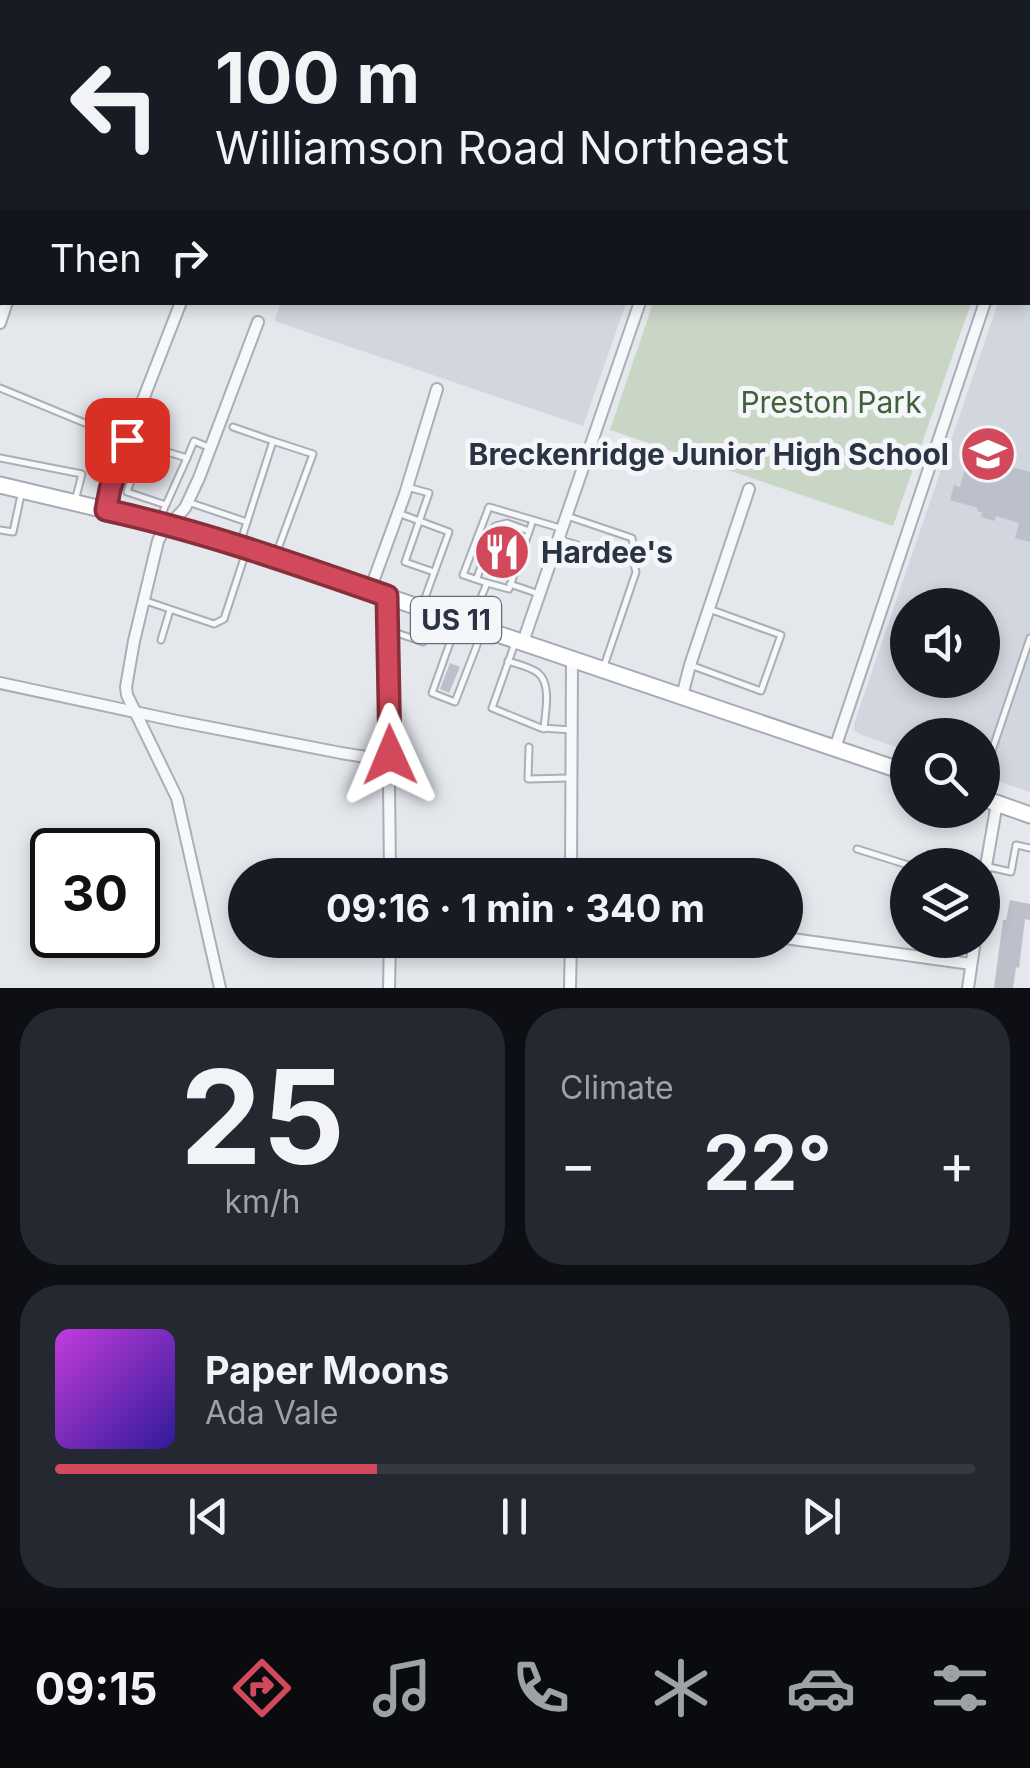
<!DOCTYPE html>
<meta charset="utf-8">
<style>
:root{--surface:#171b24;--page:#242831;--text:#f1f3f6;--muted:#9ea1a6;--line:#363941;--accent:#d1495b}
body{margin:0;font-family:Inter,sans-serif;background:var(--page);color:var(--text);height:100vh;display:flex;flex-direction:column;font-size:38px;white-space:nowrap}
*{box-sizing:border-box;margin:0}
p{font-size:32px;color:var(--muted)}
.icon{flex:none;width:55px;height:55px;fill:none;stroke:currentColor;stroke-width:2;stroke-linecap:round;stroke-linejoin:round}
.map{position:relative;height:988px;overflow:hidden}
.sheet{display:flex;flex-direction:column;gap:20px;padding:20px;background:#0d0f14;flex:1}
.sheet>*{flex:none}
.top-card{position:absolute;left:0px;top:0px;width:1030px;height:305px;box-shadow:0 5px 15px #0003;background:#171b24;color:var(--text);overflow:hidden}
.controls{position:absolute;left:890px;top:588px;display:grid;gap:20px}
.controls a{display:grid;place-items:center;width:110px;height:110px;border-radius:50%;background:var(--surface);box-shadow:0 5px 15px #0003;font-size:50px}
.speed{position:absolute;left:30px;top:828px;display:flex;gap:20px;font-size:50px;font-weight:700;text-align:center}
.speed>*{display:grid;place-content:center;width:130px;height:130px;border-radius:50%;background:var(--surface);box-shadow:0 5px 15px #0003;line-height:1}
.speed .limit{border:5px solid #111;border-radius:15px;background:#fff;color:#111}
.pin{position:absolute;display:grid;place-items:center;width:85px;height:85px;color:#fff;margin:-42px;border-radius:20px;box-shadow:0 5px 15px #0006}
.me{position:absolute;width:110px;margin:-55px;rotate:359deg;stroke-linejoin:round;filter:drop-shadow(0 0 8px #0008)}
.turn{display:flex;align-items:center;gap:35px;height:210px;padding:0 50px;font-size:45px}
.turn .icon{width:130px;height:130px;stroke-width:2.5}
.turn b{display:block;font-size:70px;line-height:85px}
.then{display:flex;align-items:center;height:95px;padding:0 50px;background:#0003;gap:20px;font-size:38px}
.big{font-size:75px;font-weight:700;line-height:1.1}
.sheet .widget{flex:1;display:flex;flex-direction:column;justify-content:center;gap:15px;min-width:0;padding:0 35px;border-radius:40px;background:var(--page)}
.sheet .dial{align-items:center;gap:0}
.dial b{font-size:130px;line-height:1}
.song{display:flex;align-items:center;gap:30px}
.cover{width:120px;height:120px;border-radius:15px;background:linear-gradient(135deg,hsl(290 70% 55%),hsl(250 70% 35%))}
.played{height:10px;border-radius:5px;background:linear-gradient(90deg,var(--accent) 35%,var(--line) 35%)}
.keys{display:flex;justify-content:space-around;direction:ltr}
.heat{display:flex;justify-content:space-between;align-items:center;font-size:55px;direction:ltr}
.sheet .tiles{flex:1;display:grid;gap:20px;grid-template-columns:1fr 1fr}
.widget:last-child{grid-column:span 2}
.trip{position:absolute;left:228px;top:858px;width:575px;height:100px;border-radius:50px;background:var(--surface);box-shadow:0 5px 15px #0003;font-weight:700;line-height:100px;text-align:center}
.tabs{display:flex;height:160px;justify-content:space-around;align-items:center;background:#090b0e;color:var(--muted)}
.tabs .icon{width:70px;height:70px}
.tabs .active{color:var(--accent)}
.tabs b{font-size:45px;color:var(--text)}
.map>svg:first-child{display:block}
.built{fill:#d2d6de;fill-rule:evenodd}
.green{fill:#c9d6c5}
.building{fill:#bbc0ca}
.lines{fill:none;stroke-linecap:round;stroke-linejoin:round}
.lane-casing{stroke:#a9aeb7;stroke-width:9}
.street-casing{stroke:#a9aeb7;stroke-width:14}
.primary-casing{stroke:#a3abb8;stroke-width:19}
.lane{stroke:#f7f8fa;stroke-width:5}
.street{stroke:#f7f8fa;stroke-width:10}
.primary{stroke:#fff;stroke-width:15}
.route-casing{stroke:#882f3b;stroke-width:25}
.route{stroke:#d1495b;stroke-width:18}
.labels{text-anchor:middle;dominant-baseline:central;stroke-width:10;stroke-linejoin:round;paint-order:stroke}
.shield{fill:#f4f6f9;stroke:#676e7b;stroke-width:2.5}
.shield-label{font-size:28px;font-weight:bold;fill:#2b3445}
.park-label{font-size:30px;fill:#3f6138;stroke:#f4f6f9}
.poi-label{font-size:30px;font-weight:bold;fill:#2b3445;stroke:#f4f6f9;text-anchor:end}
</style>
<div class="map">
<svg width="1030" height="988" viewBox="0 0 1030 988">
<rect width="100%" height="100%" fill="#e4e7ec"/>
<g class="built">
<path d="M 1028,286 L 1030,287 L 1030,792 L 983,776 L 982,735 L 908,735 L 907,751 L 859,734 L 854,730 L 854,724 L 998,303 L 1028,302 ZM 908,605 L 982,605 L 982,680 L 908,680 Z"/>
<path d="M 281,303 L 281,302 L 626,303 L 583,426 L 274,321 Z"/>
</g>
<path class="green" d="M 653,303 L 971,303 L 893,526 L 610,430 Z"/>
<g class="building">
<path d="M 969,455 L 1030,472 L 1030,542 L 1015,538 L 1019,523 L 996,516 L 995,521 L 981,517 L 982,512 L 977,511 L 978,508 L 950,500 L 954,485 L 960,487 Z"/>
<path d="M 502,533 L 514,537 L 502,572 L 489,568 Z"/>
<path d="M 450,663 L 460,667 L 449,693 L 440,689 Z"/>
<path d="M 1010,900 L 1030,904 L 1030,920 L 1025,919 L 1019,968 L 1016,967 L 1013,988 L 994,988 L 1003,920 L 1006,920 Z"/>
</g>
<g class="lines">
<g class="lane-casing">
<g id="lane">
<path d="M 455,0 L 456,2"/>
<path d="M 0,388 L 126,440"/>
<path d="M 143,404 L 165,412 L 151,447"/>
<path d="M 273,441 L 313,454 L 275,557"/>
<path d="M 0,458 L 82,474 L 75,501"/>
<path d="M 187,458 L 194,441 L 208,447"/>
<path d="M 407,487 L 429,493 L 405,562 L 434,572"/>
<path d="M 191,503 L 247,522 L 273,441 L 233,427"/>
<path d="M 398,513 L 449,532 L 422,606"/>
<path d="M 567,516 L 632,538 C 635,550 632,560 636,572 L 604,666"/>
<path d="M 160,518 L 187,458 L 144,445 L 127,492 L 166,505"/>
<path d="M 0,530 L 13,532 L 21,495"/>
<path d="M 561,540 L 584,547"/>
<path d="M 240,544 L 247,522"/>
<path d="M 477,578 L 495,526 L 507,523 L 529,531"/>
<path d="M 487,583 L 509,589 L 533,520"/>
<path d="M 510,584 L 539,594"/>
<path d="M 146,601 L 214,624 L 224,619 L 246,552"/>
<path d="M 471,622 L 487,583 L 463,575 L 489,507 L 560,528"/>
<path d="M 457,623 L 432,693 L 455,702 L 482,632"/>
<path d="M 388,630 L 423,642 L 433,613"/>
<path d="M 161,640 L 170,610"/>
<path d="M 515,643 L 492,708 L 541,728 L 572,730"/>
<path d="M 508,661 C 517,664 531,667 538,673 C 552,684 545,713 544,729"/>
<path d="M 693,666 L 761,691 L 781,635 L 709,609"/>
<path d="M 529,747 L 528,779 L 569,778"/>
<path d="M 982,780 L 1030,638"/>
<path d="M 857,849 L 908,865"/>
<path d="M 989,867 L 1011,872 L 1016,845 L 1030,848"/>
</g>
</g>
<g class="street-casing">
<g id="street">
<path d="M 562,0 L 565,2"/>
<path d="M 115,2 L 116,0"/>
<path d="M 290,2 L 291,0"/>
<path d="M 742,2 L 743,0"/>
<path d="M 914,2 L 915,0"/>
<path d="M 1028,180 L 1030,172"/>
<path d="M 1028,272 L 1030,272"/>
<path d="M 0,323 L 7,302"/>
<path d="M 107,511 L 116,469 L 181,302"/>
<path d="M 370,590 L 405,494 L 437,389"/>
<path d="M 387,596 L 390,875"/>
<path d="M 523,642 L 640,302"/>
<path d="M 0,683 L 177,721 L 341,753 L 366,757 L 390,755"/>
<path d="M 682,696 L 690,665 L 749,489"/>
<path d="M 835,748 L 985,302"/>
<path d="M 571,875 L 572,659"/>
<path d="M 982,889 L 997,803"/>
<path d="M 785,938 L 971,964"/>
<path d="M 220,988 L 177,798 L 127,695 L 126,687 L 134,641 L 158,541 L 162,533 L 185,508 L 199,478 L 258,322"/>
<path d="M 389,988 L 390,940"/>
<path d="M 570,988 L 571,940"/>
<path d="M 968,988 L 975,940"/>
</g>
</g>
<g class="primary-casing">
<g id="primary">
<path d="M 0,485 L 169,525 L 226,542 L 908,773"/>
<path d="M 982,798 L 1030,815"/>
</g>
</g>
<use href="#lane" class="lane"/>
<use href="#street" class="street"/>
<use href="#primary" class="primary"/>
</g>
<g class="lines">
<g class="route-casing">
<path id="route" d="M 127,440 L 110,489 L 106,510 C 202,531 295,564 387,596 L 390,755"/>
</g>
<use href="#route" class="route"/>
</g>
<defs>
<g id="school-disc" transform="scale(2.875)"><circle r="9.5" fill="#d1495b" stroke="#f4f6f9"/><path d="M0-5L7-2L0 1L-7-2ZM-4 1L0 2.5L4 1V4Q0 6-4 4Z" fill="#fff"/></g>
<g id="restaurant-disc" transform="scale(2.875)"><circle r="9.5" fill="#d1495b" stroke="#f4f6f9"/><path d="M-5-6h1v4h1v-4h1v4h1v-4h1v5L-1.5 .5V6h-2V.5L-5-1ZM5-6V6H3V1.5H1.5Q1.5-4 5-6Z" fill="#fff"/></g>
</defs>
<g fill-rule="evenodd">
<use href="#school-disc" x="988" y="454"/>
<use href="#restaurant-disc" x="502" y="552"/>
</g>
<g class="labels">
<rect class="shield" x="411" y="597" width="90" height="46" rx="8"/>
<g class="shield-label">
<text x="456" y="620">US 11</text>
</g>
<g class="park-label">
<text x="831" y="402">Preston Park</text>
</g>
<g class="poi-label">
<text x="949" y="454">Breckenridge Junior High School</text>
<text x="541" y="552" text-anchor="start">Hardee's</text>
</g>
</g>
</svg>
<div class="controls">
<a><svg class="icon" aria-label="sound" viewBox="0 0 24 24"><path d="M4 9h4l5-4v14l-5-4H4zM17 9q2 3 0 6"/></svg></a>
<a><svg class="icon" aria-label="search" viewBox="0 0 24 24"><circle cx="10" cy="10" r="6"/><path d="M15 15l6 6"/></svg></a>
<a><svg class="icon" aria-label="layers" viewBox="0 0 24 24"><path d="M12 4l9 5-9 5-9-5zM3 14l9 5 9-5"/></svg></a>
</div>
<div class="speed"><div class="limit">30</div></div>
<div class="pin" style="left:127px;top:440px;background:#d93025"><svg class="icon" aria-label="arrive" viewBox="0 0 24 24"><path d="M6 21V4h12l-3 4 3 4H6"/></svg></div>
<svg class="me" style="left:390px;top:755px" viewBox="-20 -20 40 40"><path d="M0-17L14 15 0 8-14 15z" fill="#d1495b" stroke="#fff" stroke-width="4"/></svg>
<div class="trip">09:16 · 1 min · 340 m</div>
<div class="top-card">
<div class="turn"><svg class="icon" aria-label="left" viewBox="0 0 24 24"><path d="M17 20v-9H6M10 6l-5 5 5 5"/></svg><div><b>100 m</b>Williamson Road Northeast</div></div>
<div class="then">Then<svg class="icon" aria-label="right" viewBox="0 0 24 24"><path d="M7 20v-9h11M14 6l5 5-5 5"/></svg></div>
</div>
</div>
<section class="sheet">
<div class="tiles">
<div class="widget dial"><b>25</b><p>km/h</p></div>
<div class="widget"><p>Climate</p>
<div class="heat"><a>−</a><b class="big">22°</b><a>+</a></div>
</div>
<div class="widget">
<div class="song"><i class="cover"></i><div><b>Paper Moons</b><p>Ada Vale</p></div></div>
<div class="played"></div>
<div class="keys"><svg class="icon" aria-label="previous" viewBox="0 0 24 24"><path d="M18 5L8 12l10 7zM5 5v14"/></svg><svg class="icon" aria-label="pause" viewBox="0 0 24 24"><path d="M8 5v14M16 5v14"/></svg><svg class="icon" aria-label="next" viewBox="0 0 24 24"><path d="M6 5l10 7-10 7zM19 5v14"/></svg></div>
</div>
</div>
</section>
<nav class="tabs">
<b>09:15</b>
<svg class="icon active" aria-label="directions" viewBox="0 0 24 24"><path d="M12 3l9 9-9 9-9-9zM9 14v-3h6M13 9l2 2-2 2"/></svg>
<svg class="icon" aria-label="music" viewBox="0 0 24 24"><path d="M9 18V5l10-2v13"/><circle cx="6" cy="18" r="3"/><circle cx="16" cy="16" r="3"/></svg>
<svg class="icon" aria-label="phone" viewBox="0 0 24 24"><path d="M5 4h4l2 5-3 2q2 4 5 5l2-3 5 2v4C11 20 4 13 5 4z"/></svg>
<svg class="icon" aria-label="climate" viewBox="0 0 24 24"><path d="M12 3v18M4 7l16 10M4 17L20 7"/></svg>
<svg class="icon" aria-label="car" viewBox="0 0 24 24"><path d="M5 17H2v-5l4-1 3-4h7l3 4 3 1v5h-3M9 17h6M6 11h13"/><circle cx="7" cy="17" r="2"/><circle cx="17" cy="17" r="2"/></svg>
<svg class="icon" aria-label="filters" viewBox="0 0 24 24"><path d="M4 7h16M4 17h16"/><circle cx="9" cy="7" r="2"/><circle cx="15" cy="17" r="2"/></svg>
</nav>
